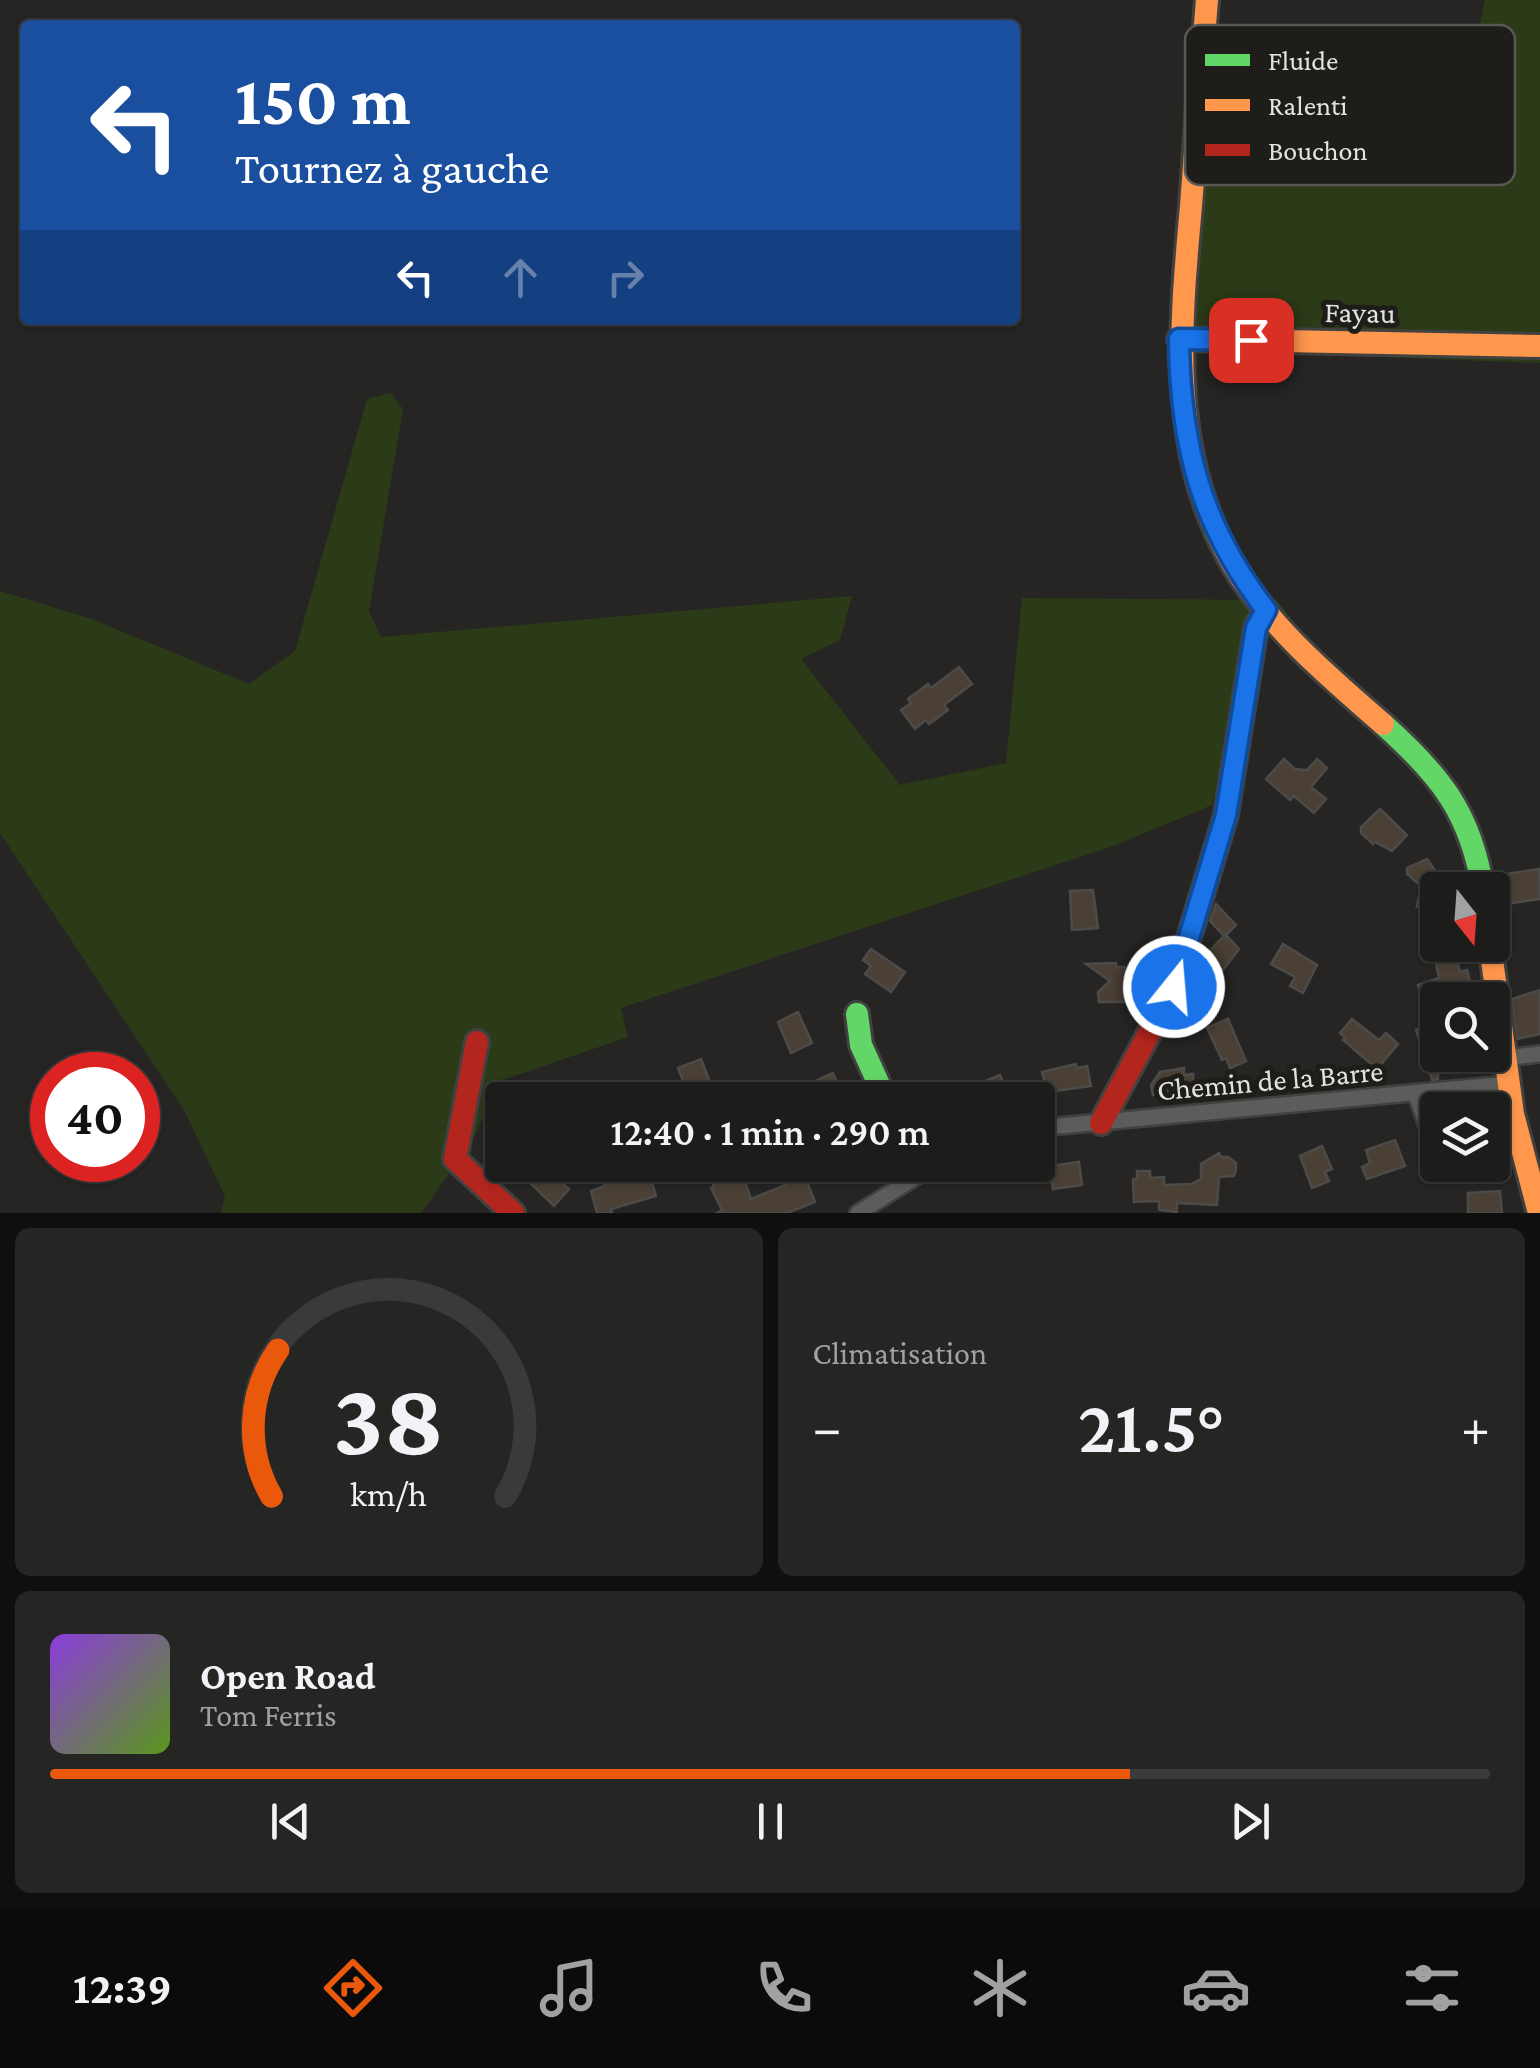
<!DOCTYPE html>
<html lang="fr">
<meta charset="utf-8">
<style>
:root{--surface:#1c1c1b;--page:#252524;--text:#f1f3f6;--muted:#a0a1a3;--line:#3a3a3a;--accent:#ea580c}
body{margin:0;font-family:"Crimson Pro",serif;background:var(--page);color:var(--text);height:100vh;display:flex;flex-direction:column;font-size:38px;white-space:nowrap}
*{box-sizing:border-box;margin:0}
p{font-size:32px;color:var(--muted)}
.icon{flex:none;width:55px;height:55px;fill:none;stroke:currentColor;stroke-width:2;stroke-linecap:round;stroke-linejoin:round}
.map{position:relative;height:1213px;overflow:hidden}
.sheet{display:flex;flex-direction:column;gap:15px;padding:15px;background:#0f0f0f;flex:1}
.sheet>*{flex:none}
.hud{position:absolute;left:20px;top:20px;width:1000px;height:305px;border-radius:10px;box-shadow:0 2px 8px #0004,0 0 0 2px var(--line);background:#1a4fa0;color:#fff;overflow:hidden}
.needle{width:65px;rotate:163deg}
.tools{position:absolute;left:1420px;top:872px;display:grid;gap:20px}
.tools a{display:grid;place-items:center;width:90px;height:90px;border-radius:10px;background:var(--surface);box-shadow:0 2px 8px #0004,0 0 0 2px var(--line);font-size:50px}
.speed{position:absolute;left:30px;top:1052px;display:flex;gap:20px;font-size:50px;font-weight:700;text-align:center}
.speed>*{display:grid;place-content:center;width:130px;height:130px;border-radius:50%;background:var(--surface);box-shadow:0 2px 8px #0004,0 0 0 2px var(--line);line-height:1}
.speed .limit{border:15px solid #d22;background:#fff;color:#111}
.pin{position:absolute;display:grid;place-items:center;width:85px;height:85px;color:#fff;margin:-42px;border-radius:20px;box-shadow:0 5px 15px #0006}
.me{position:absolute;width:110px;margin:-55px;rotate:17deg;stroke-linejoin:round;filter:drop-shadow(0 0 8px #0008)}
.turn{display:flex;align-items:center;gap:35px;height:210px;padding:0 50px;font-size:45px}
.turn .icon{width:130px;height:130px;stroke-width:2.5}
.turn b{display:block;font-size:70px;line-height:85px}
.lanes{display:flex;align-items:center;height:95px;padding:0 50px;background:#0003;justify-content:center;gap:50px;direction:ltr}
.lanes .off{opacity:.35}
.big{font-size:75px;font-weight:600;line-height:1.1}
.sheet .card{flex:1;display:flex;flex-direction:column;justify-content:center;gap:15px;min-width:0;padding:0 35px;border-radius:15px;background:var(--page)}
.sheet .dial{align-items:center;gap:0}
.dial svg{height:260px;overflow:visible;fill:none;stroke:var(--line);stroke-width:7;stroke-linecap:round;text-anchor:middle}
.dial text{fill:var(--text);stroke:none}
.song{display:flex;align-items:center;gap:30px}
.cover{width:120px;height:120px;border-radius:15px;background:linear-gradient(135deg,hsl(270 70% 55%),hsl(90 70% 35%))}
.played{height:10px;border-radius:5px;background:linear-gradient(90deg,var(--accent) 75%,var(--line) 75%)}
.keys{display:flex;justify-content:space-around;direction:ltr}
.heat{display:flex;justify-content:space-between;align-items:center;font-size:55px;direction:ltr}
.sheet .tiles{flex:1;display:grid;gap:15px;grid-template-columns:1fr 1fr}
.card:last-child{grid-column:span 2}
.trip{position:absolute;left:485px;top:1082px;width:570px;height:100px;border-radius:10px;background:var(--surface);box-shadow:0 2px 8px #0004,0 0 0 2px var(--line);font-weight:600;line-height:100px;text-align:center}
.dock{display:flex;height:160px;justify-content:space-around;align-items:center;background:#0b0b0b;color:var(--muted)}
.dock .icon{width:70px;height:70px}
.dock .on{color:var(--accent)}
.dock b{font-size:45px;color:var(--text)}
.map>svg:first-child{display:block}
.green{fill:#2b3a17}
.building{fill:#4a4035;stroke:#4c4b4a;stroke-width:2.5}
.lines{fill:none;stroke-linecap:round;stroke-linejoin:round}
.street-casing{stroke:#414140;stroke-width:20}
.fast-casing{stroke:#414140;stroke-width:28}
.slow-casing{stroke:#414140;stroke-width:28}
.jam-casing{stroke:#414140;stroke-width:28}
.street{stroke:#5d5c5b;stroke-width:15}
.fast{stroke:#63d668;stroke-width:22}
.slow{stroke:#ff974d;stroke-width:22}
.jam{stroke:#b3261e;stroke-width:22}
.route-casing{stroke:#114b97;stroke-width:25}
.route{stroke:#1a73e8;stroke-width:18}
.labels{text-anchor:middle;dominant-baseline:central;stroke-width:10;stroke-linejoin:round;paint-order:stroke}
.street-label{font-size:30px;fill:#e2e2e0;stroke:#1e1d1a}
.key{fill:#1e1d1a;stroke:#595855;stroke-width:2.5}
.key-label{font-size:28px;fill:#e2e2e0}
</style>
<div class="map">
<svg width="1540" height="1213" viewBox="0 0 1540 1213">
<rect width="100%" height="100%" fill="#262524"/>
<g class="green">
<path d="M 1485,0 L 1540,0 L 1540,363 L 1172,349 L 1183,110 L 1432,149 L 1459,126 Z"/>
<path d="M 391,393 L 403,409 L 369,611 L 381,637 L 852,596 L 840,640 L 801,659 L 900,785 L 1006,763 L 1022,598 L 1277,600 L 1289,616 L 1265,632 L 1212,805 L 1116,845 L 621,1008 L 628,1037 L 500,1081 L 471,1143 L 421,1213 L 221,1213 L 225,1196 L 184,1110 L 0,833 L 0,591 L 92,619 L 249,684 L 295,651 L 367,399 Z"/>
</g>
<g class="building">
<path d="M 959,667 L 972,684 L 944,705 L 948,710 L 929,724 L 926,720 L 915,729 L 901,710 L 911,703 L 908,699 L 928,684 L 931,688 Z"/>
<path d="M 1284,759 L 1295,769 L 1307,770 L 1317,759 L 1327,768 L 1311,787 L 1326,799 L 1314,813 L 1294,796 L 1290,800 L 1266,779 Z"/>
<path d="M 1380,809 L 1407,835 L 1392,851 L 1375,842 L 1373,844 L 1361,833 L 1361,827 Z"/>
<path d="M 1427,859 L 1449,890 L 1438,890 L 1438,940 L 1431,941 L 1423,902 L 1417,906 L 1421,886 L 1407,874 L 1407,868 Z"/>
<path d="M 1539,869 L 1540,899 L 1512,903 L 1507,874 Z"/>
<path d="M 1093,890 L 1098,928 L 1072,930 L 1070,891 Z"/>
<path d="M 1216,904 L 1236,925 L 1226,935 L 1239,949 L 1213,983 L 1210,979 L 1191,999 L 1187,995 L 1196,965 L 1224,936 L 1210,921 Z"/>
<path d="M 1283,944 L 1317,965 L 1303,993 L 1290,986 L 1295,977 L 1271,964 Z"/>
<path d="M 1432,945 L 1454,945 L 1460,972 L 1467,970 L 1471,985 L 1423,1000 L 1418,985 L 1439,978 Z"/>
<path d="M 871,949 L 905,972 L 891,992 L 865,974 L 871,966 L 863,960 Z"/>
<path d="M 1116,963 L 1116,967 L 1125,967 L 1125,1002 L 1099,1002 L 1098,992 L 1110,981 L 1086,964 Z"/>
<path d="M 1540,990 L 1540,1034 L 1517,1039 L 1512,999 Z"/>
<path d="M 798,1012 L 812,1043 L 791,1053 L 778,1022 Z"/>
<path d="M 1228,1019 L 1246,1061 L 1230,1068 L 1226,1058 L 1222,1060 L 1207,1028 Z"/>
<path d="M 1352,1019 L 1379,1040 L 1386,1033 L 1398,1044 L 1377,1069 L 1343,1040 L 1345,1038 L 1340,1033 Z"/>
<path d="M 1438,1023 L 1438,1079 L 1432,1080 L 1416,1030 Z"/>
<path d="M 701,1059 L 710,1082 L 687,1091 L 678,1068 Z"/>
<path d="M 1076,1064 L 1077,1068 L 1087,1066 L 1091,1086 L 1047,1092 L 1042,1072 Z"/>
<path d="M 1184,1068 L 1184,1075 L 1193,1074 L 1194,1090 L 1153,1095 L 1151,1085 L 1160,1072 Z"/>
<path d="M 833,1073 L 844,1100 L 818,1100 L 811,1083 Z"/>
<path d="M 1000,1075 L 1009,1096 L 998,1100 L 940,1100 Z"/>
<path d="M 1395,1140 L 1405,1166 L 1367,1179 L 1362,1167 L 1370,1163 L 1366,1150 Z"/>
<path d="M 1322,1146 L 1332,1169 L 1325,1172 L 1329,1181 L 1312,1188 L 1300,1156 Z"/>
<path d="M 1219,1153 L 1221,1157 L 1228,1157 L 1236,1163 L 1236,1170 L 1234,1176 L 1219,1177 L 1217,1205 L 1177,1203 L 1177,1212 L 1159,1210 L 1159,1201 L 1134,1202 L 1133,1179 L 1137,1179 L 1137,1171 L 1150,1171 L 1150,1178 L 1164,1177 L 1164,1185 L 1191,1184 L 1201,1179 L 1201,1164 Z"/>
<path d="M 1079,1162 L 1082,1185 L 1053,1189 L 1050,1166 Z"/>
<path d="M 530,1165 L 542,1165 L 569,1189 L 554,1206 L 521,1174 Z"/>
<path d="M 716,1165 L 739,1165 L 751,1199 L 805,1177 L 815,1202 L 787,1213 L 717,1213 L 722,1210 L 711,1188 L 714,1187 L 712,1181 L 721,1178 Z"/>
<path d="M 640,1168 L 642,1175 L 649,1173 L 656,1196 L 611,1209 L 612,1213 L 597,1213 L 591,1191 L 605,1186 L 603,1179 Z"/>
<path d="M 1500,1191 L 1502,1213 L 1468,1213 L 1468,1193 Z"/>
</g>
<g class="lines">
<g class="street-casing">
<g id="street">
<path d="M 1504,1058 L 1540,1054"/>
<path d="M 1416,1094 L 1432,1140 L 1432,1156"/>
<path d="M 1038,1128 L 1507,1084"/>
<path d="M 858,1213 L 935,1165"/>
</g>
</g>
<g class="fast-casing">
<g id="fast">
<path d="M 1383,724 C 1440,775 1471,813 1483,890"/>
<path d="M 857,1014 L 861,1045 L 886,1100"/>
</g>
</g>
<g class="slow-casing">
<g id="slow">
<path d="M 1207,0 C 1201,69 1196,137 1191,206 C 1180,328 1168,453 1232,563 C 1269,627 1328,676 1383,724"/>
<path d="M 1179,339 L 1540,346"/>
<path d="M 1490,945 L 1513,1114 L 1539,1213"/>
</g>
</g>
<g class="jam-casing">
<g id="jam">
<path d="M 477,1042 L 455,1159 L 513,1213"/>
<path d="M 1101,1123 L 1174,987 L 1226,815 L 1256,627 L 1266,611"/>
</g>
</g>
<use href="#street" class="street"/>
<use href="#fast" class="fast"/>
<use href="#slow" class="slow"/>
<use href="#jam" class="jam"/>
</g>
<g class="lines">
<g class="route-casing">
<path id="route" d="M 1174,987 L 1226,815 L 1256,628 L 1266,610 C 1201,525 1180,445 1179,339 L 1251,340"/>
</g>
<use href="#route" class="route"/>
</g>
<g class="labels">
<g class="street-label">
<text transform="translate(1360 312) rotate(1)">Fayau</text>
<text transform="translate(1270 1080) rotate(-5)">Chemin de la Barre</text>
</g>
</g>
<rect x="1185" y="25" width="330" height="160" rx="15" class="key"/>
<rect x="1205" y="54" width="45" height="12" fill="#63d668"/>
<rect x="1205" y="99" width="45" height="12" fill="#ff974d"/>
<rect x="1205" y="144" width="45" height="12" fill="#b3261e"/>
<g class="key-label">
<text x="1268" y="70">Fluide</text>
<text x="1268" y="115">Ralenti</text>
<text x="1268" y="160">Bouchon</text>
</g>
</svg>
<div class="tools">
<a><svg class="needle" viewBox="-14 -14 28 28"><path d="M0-13l5 13h-10z" fill="#e53935"/><path d="M0 13l5-13h-10z" fill="#a0a1a3"/></svg></a>
<a><svg class="icon" aria-label="search" viewBox="0 0 24 24"><circle cx="10" cy="10" r="6"/><path d="M15 15l6 6"/></svg></a>
<a><svg class="icon" aria-label="layers" viewBox="0 0 24 24"><path d="M12 4l9 5-9 5-9-5zM3 14l9 5 9-5"/></svg></a>
</div>
<div class="speed"><div class="limit">40</div></div>
<div class="pin" style="left:1251px;top:340px;background:#d93025"><svg class="icon" aria-label="arrive" viewBox="0 0 24 24"><path d="M6 21V4h12l-3 4 3 4H6"/></svg></div>
<svg class="me" style="left:1174px;top:987px" viewBox="-20 -20 40 40"><circle r="17" fill="#1a73e8" stroke="#fff" stroke-width="3"/><path d="M0-11L8 9 0 5-8 9z" fill="#fff"/></svg>
<div class="trip">12:40 · 1 min · 290 m</div>
<div class="hud">
<div class="turn"><svg class="icon" aria-label="left" viewBox="0 0 24 24"><path d="M17 20v-9H6M10 6l-5 5 5 5"/></svg><div><b>150 m</b>Tournez à gauche</div></div>
<div class="lanes"><svg class="icon" aria-label="left" viewBox="0 0 24 24"><path d="M17 20v-9H6M10 6l-5 5 5 5"/></svg><svg class="icon off" aria-label="ahead" viewBox="0 0 24 24"><path d="M12 20V5M6 11l6-6 6 6"/></svg><svg class="icon off" aria-label="right" viewBox="0 0 24 24"><path d="M7 20v-9h11M14 6l5 5-5 5"/></svg></div>
</div>
</div>
<section class="sheet">
<div class="tiles">
<div class="card dial"><svg viewBox="0 0 100 80">
<path d="M14 69A42 42 0 1 1 86 69"/>
<path d="M14 69A42 42 0 0 1 16 24" stroke="#ea580c"/>
<text x="50" y="56" font-size="32" font-weight="700">38</text>
<text x="50" y="72" font-size="11">km/h</text>
</svg></div>
<div class="card"><p>Climatisation</p>
<div class="heat"><a>−</a><b class="big">21.5°</b><a>+</a></div>
</div>
<div class="card">
<div class="song"><i class="cover"></i><div><b>Open Road</b><p>Tom Ferris</p></div></div>
<div class="played"></div>
<div class="keys"><svg class="icon" aria-label="previous" viewBox="0 0 24 24"><path d="M18 5L8 12l10 7zM5 5v14"/></svg><svg class="icon" aria-label="pause" viewBox="0 0 24 24"><path d="M8 5v14M16 5v14"/></svg><svg class="icon" aria-label="next" viewBox="0 0 24 24"><path d="M6 5l10 7-10 7zM19 5v14"/></svg></div>
</div>
</div>
</section>
<nav class="dock">
<b>12:39</b>
<svg class="icon on" aria-label="directions" viewBox="0 0 24 24"><path d="M12 3l9 9-9 9-9-9zM9 14v-3h6M13 9l2 2-2 2"/></svg>
<svg class="icon" aria-label="music" viewBox="0 0 24 24"><path d="M9 18V5l10-2v13"/><circle cx="6" cy="18" r="3"/><circle cx="16" cy="16" r="3"/></svg>
<svg class="icon" aria-label="phone" viewBox="0 0 24 24"><path d="M5 4h4l2 5-3 2q2 4 5 5l2-3 5 2v4C11 20 4 13 5 4z"/></svg>
<svg class="icon" aria-label="climate" viewBox="0 0 24 24"><path d="M12 3v18M4 7l16 10M4 17L20 7"/></svg>
<svg class="icon" aria-label="car" viewBox="0 0 24 24"><path d="M5 17H2v-5l4-1 3-4h7l3 4 3 1v5h-3M9 17h6M6 11h13"/><circle cx="7" cy="17" r="2"/><circle cx="17" cy="17" r="2"/></svg>
<svg class="icon" aria-label="filters" viewBox="0 0 24 24"><path d="M4 7h16M4 17h16"/><circle cx="9" cy="7" r="2"/><circle cx="15" cy="17" r="2"/></svg>
</nav>
